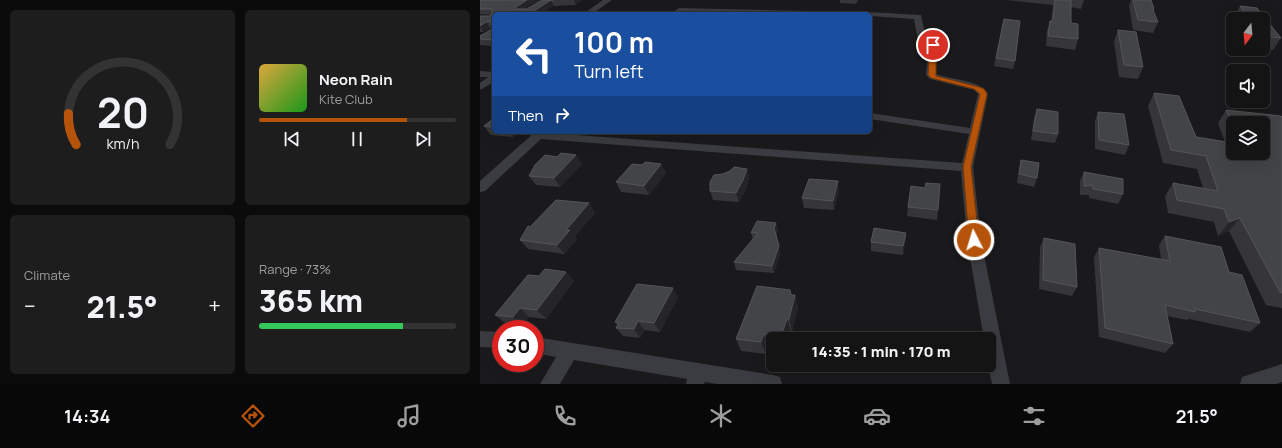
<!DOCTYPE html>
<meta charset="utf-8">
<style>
:root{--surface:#141415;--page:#1d1d1e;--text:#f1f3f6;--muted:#9d9ea0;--line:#333334;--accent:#b45309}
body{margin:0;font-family:Manrope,sans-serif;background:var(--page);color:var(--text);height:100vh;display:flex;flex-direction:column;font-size:15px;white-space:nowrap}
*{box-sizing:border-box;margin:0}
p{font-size:13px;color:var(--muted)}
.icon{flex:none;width:22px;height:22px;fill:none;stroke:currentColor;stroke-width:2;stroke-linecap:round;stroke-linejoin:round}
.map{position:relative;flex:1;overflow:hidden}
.side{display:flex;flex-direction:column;gap:10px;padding:10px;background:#0b0b0c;width:480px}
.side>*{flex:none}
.guide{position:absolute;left:12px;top:12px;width:380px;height:122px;border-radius:6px;box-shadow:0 4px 16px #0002,0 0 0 1px var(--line);background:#1a4fa0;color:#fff;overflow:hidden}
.needle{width:26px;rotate:196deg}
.fabs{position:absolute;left:746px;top:12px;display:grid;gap:8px}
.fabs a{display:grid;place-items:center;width:44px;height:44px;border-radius:6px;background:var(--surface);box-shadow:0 4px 16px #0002,0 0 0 1px var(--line);font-size:20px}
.speed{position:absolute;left:12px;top:320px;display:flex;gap:8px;font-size:20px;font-weight:700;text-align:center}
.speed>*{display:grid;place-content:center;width:52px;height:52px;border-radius:50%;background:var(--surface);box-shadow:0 4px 16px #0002,0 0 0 1px var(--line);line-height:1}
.speed .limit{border:6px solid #d22;background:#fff;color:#111}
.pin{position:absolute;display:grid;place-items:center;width:34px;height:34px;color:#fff;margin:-17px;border:2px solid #fff;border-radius:50%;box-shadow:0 1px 4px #0007}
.me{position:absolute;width:44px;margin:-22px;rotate:355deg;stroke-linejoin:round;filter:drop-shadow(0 0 3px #0008)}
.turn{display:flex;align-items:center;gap:14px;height:84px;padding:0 16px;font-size:18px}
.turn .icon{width:52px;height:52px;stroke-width:2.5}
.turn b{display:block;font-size:28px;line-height:34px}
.then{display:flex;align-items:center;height:38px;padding:0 16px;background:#0003;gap:8px;font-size:15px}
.big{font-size:30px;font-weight:800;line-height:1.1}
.side .tile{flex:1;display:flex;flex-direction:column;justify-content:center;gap:6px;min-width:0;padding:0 14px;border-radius:6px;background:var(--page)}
.side .dial{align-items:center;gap:0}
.dial svg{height:104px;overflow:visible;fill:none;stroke:var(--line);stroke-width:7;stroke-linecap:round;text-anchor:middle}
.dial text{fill:var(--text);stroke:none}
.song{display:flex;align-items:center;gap:12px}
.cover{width:48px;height:48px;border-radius:6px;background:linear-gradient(135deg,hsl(40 70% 55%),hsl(120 70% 35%))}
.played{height:4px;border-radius:2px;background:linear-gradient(90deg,var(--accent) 75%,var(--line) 75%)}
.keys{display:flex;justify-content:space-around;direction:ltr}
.heat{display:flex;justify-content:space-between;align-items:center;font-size:22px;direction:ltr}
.charge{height:6px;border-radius:3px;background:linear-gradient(90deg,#34c759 73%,var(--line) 0)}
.side .tiles{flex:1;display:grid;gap:10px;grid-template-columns:repeat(2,1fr)}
.trip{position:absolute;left:286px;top:332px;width:230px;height:40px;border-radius:6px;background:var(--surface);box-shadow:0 4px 16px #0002,0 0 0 1px var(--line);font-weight:800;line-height:40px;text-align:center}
.tab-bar{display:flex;height:64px;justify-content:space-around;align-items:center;background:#080808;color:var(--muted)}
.tab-bar .icon{width:28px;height:28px}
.tab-bar .active{color:var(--accent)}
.tab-bar b{font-size:18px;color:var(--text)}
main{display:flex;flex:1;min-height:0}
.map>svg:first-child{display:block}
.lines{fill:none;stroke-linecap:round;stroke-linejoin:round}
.street{fill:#3b3c41;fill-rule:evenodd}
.wall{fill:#36363a;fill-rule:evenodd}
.shaded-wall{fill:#252528}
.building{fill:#434447;stroke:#535559}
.route{fill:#b45309;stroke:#753606}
</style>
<main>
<section class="side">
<div class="tiles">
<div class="tile dial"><svg viewBox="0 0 100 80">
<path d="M14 69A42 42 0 1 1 86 69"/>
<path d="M14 69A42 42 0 0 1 8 45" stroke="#b45309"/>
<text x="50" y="56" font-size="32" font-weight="700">20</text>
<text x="50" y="72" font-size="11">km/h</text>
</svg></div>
<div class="tile">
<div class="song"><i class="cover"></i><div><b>Neon Rain</b><p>Kite Club</p></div></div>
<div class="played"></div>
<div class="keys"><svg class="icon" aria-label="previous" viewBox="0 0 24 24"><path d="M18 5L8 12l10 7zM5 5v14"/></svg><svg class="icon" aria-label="pause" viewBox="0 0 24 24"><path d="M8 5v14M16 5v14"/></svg><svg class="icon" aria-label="next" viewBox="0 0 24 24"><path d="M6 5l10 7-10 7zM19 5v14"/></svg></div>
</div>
<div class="tile"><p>Climate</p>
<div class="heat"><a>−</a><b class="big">21.5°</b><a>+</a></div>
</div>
<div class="tile"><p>Range · 73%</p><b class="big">365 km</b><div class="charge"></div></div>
</div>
</section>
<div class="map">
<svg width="802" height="384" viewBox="0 0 802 384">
<rect width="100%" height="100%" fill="#1a1a1c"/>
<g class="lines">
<g class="street">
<path d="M 123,0 L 132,0 L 112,14 L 103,14 Z"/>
<path d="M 199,8 L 372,12 L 376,14 L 208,12 L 191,14 Z"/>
<path d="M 387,12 L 441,15 L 445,34 L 457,45 L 456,74 C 468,79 504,81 508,94 L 493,167 L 501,240 L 530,384 L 512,384 L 508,365 L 509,339 L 504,339 L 487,240 L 481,171 L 61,139 L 5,191 L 0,192 L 0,181 L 55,132 L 482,163 L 489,134 L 390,119 L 390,113 L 490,128 L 498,94 L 494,90 L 450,79 L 446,75 L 449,46 L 437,35 L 434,19 L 390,16 L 390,14 L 386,14 Z"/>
<path d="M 0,71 L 14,72 L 14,82 L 0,90 L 0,83 L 8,77 L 0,77 Z"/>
<path d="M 0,331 L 21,332 L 21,348 L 0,347 Z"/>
<path d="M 55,337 L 293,375 L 300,377 L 302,384 L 237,384 L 225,382 L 224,384 L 206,384 L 207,379 L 94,360 L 80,384 L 60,384 L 76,357 L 55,353 Z"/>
<path d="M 802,364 L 802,382 L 796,384 L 760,384 L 762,377 Z"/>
</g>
</g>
<g class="wall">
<path d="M 59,0 L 44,9 L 47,9 L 62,0 L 102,0 L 96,5 L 74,6 L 14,14 L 14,46 L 0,45 L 0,36 L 13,28 L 10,28 L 3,32 L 0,32 L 0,16 L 10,16 L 11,15 L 0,14 L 0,1 Z"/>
<path d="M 360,0 L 378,0 L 376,4 L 360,3 Z"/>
<path d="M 526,0 L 604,0 L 601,9 L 591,7 L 591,23 L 598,39 L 595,50 L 566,46 L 567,31 L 570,21 L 571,21 L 573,5 Z"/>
<path d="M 651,0 L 671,0 L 674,9 L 673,11 L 678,22 L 673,33 L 653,30 L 649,6 Z"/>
<path d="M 760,6 L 777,8 L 801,38 L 793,50 L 783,48 L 783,19 L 756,19 L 755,17 Z"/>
<path d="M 524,19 L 535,61 L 533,69 L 514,66 Z"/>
<path d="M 638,30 L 663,67 L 658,79 L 639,77 L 634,41 Z"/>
<path d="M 674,93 L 716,137 L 745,142 L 738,123 L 746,110 L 802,117 L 802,308 L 786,305 L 749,231 L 738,236 L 734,222 L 688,213 L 685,196 L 693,183 L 723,188 L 717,169 L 683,163 L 668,106 ZM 753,123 L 783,153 L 753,153 Z"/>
<path d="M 557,109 L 578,134 L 575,143 L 551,140 L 554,118 Z"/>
<path d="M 618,112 L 649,145 L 645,155 L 615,149 L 615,121 Z"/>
<path d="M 14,118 L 14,132 L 39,132 L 33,137 L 11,135 L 4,126 Z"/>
<path d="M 96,155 L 102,164 L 80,187 L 56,185 L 49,176 L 77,157 Z"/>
<path d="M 541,160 L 557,178 L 554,187 L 537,183 L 539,169 Z"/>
<path d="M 181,164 L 186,173 L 169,195 L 141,192 L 136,182 L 162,165 Z"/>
<path d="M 267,169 L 269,178 L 266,189 L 259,202 L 233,200 L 230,191 L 243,174 Z"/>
<path d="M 604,172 L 643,194 L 638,204 L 609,198 L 609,195 L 600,195 L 600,181 Z"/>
<path d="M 359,190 L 354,210 L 324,208 L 322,198 Z"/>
<path d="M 109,203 L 115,213 L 95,236 L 97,240 L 84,254 L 48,249 L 40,240 L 50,227 Z"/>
<path d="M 428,207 L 458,210 L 457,220 L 427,216 Z"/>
<path d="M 296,223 L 298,231 L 296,235 L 300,254 L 294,273 L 256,270 L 254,262 L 273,239 L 271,233 Z"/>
<path d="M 426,233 L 425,242 L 423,255 L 391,251 L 391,242 Z"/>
<path d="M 685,236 L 749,272 L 780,323 L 770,332 L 709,319 L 707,320 L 687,316 L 693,344 L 685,353 L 619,337 L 614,257 L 619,248 L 681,259 L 679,245 Z"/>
<path d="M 564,238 L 597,287 L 592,296 L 559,289 L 560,247 Z"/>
<path d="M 86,272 L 94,281 L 66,319 L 49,317 L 43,326 L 25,323 L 15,315 L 59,276 Z"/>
<path d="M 311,295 L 315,295 L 318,308 L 312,331 L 311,331 L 308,339 L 293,339 L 293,347 L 288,346 L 286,354 L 261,351 L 256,339 Z"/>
<path d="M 198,297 L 180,332 L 164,330 L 160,338 L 143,336 L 136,328 L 137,325 L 135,322 Z"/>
</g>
<g class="shaded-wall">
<path d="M 47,0 L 59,0 L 39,13 L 36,9 L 36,7 Z"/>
<path d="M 71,0 L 74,6 L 62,14 L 49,14 Z"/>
<path d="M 94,0 L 102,0 L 96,5 Z"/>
<path d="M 6,22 L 10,28 L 3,32 L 0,27 L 0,26 Z"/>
<path d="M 29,132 L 39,132 L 33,137 Z"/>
<path d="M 96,155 L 102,164 L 80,187 L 74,178 Z"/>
<path d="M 181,164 L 186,173 L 169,195 L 164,186 Z"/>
<path d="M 267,169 L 269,178 L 266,189 L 259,202 L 256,193 Z"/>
<path d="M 358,181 L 359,190 L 354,210 L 353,201 Z"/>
<path d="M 109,203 L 115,213 L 95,236 L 97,240 L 84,254 L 77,245 L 86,230 Z"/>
<path d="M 760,218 L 749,231 L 738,236 L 749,222 Z"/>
<path d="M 296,223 L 298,231 L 296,235 L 300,254 L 294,273 L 292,266 L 294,228 Z"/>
<path d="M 426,233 L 425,242 L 423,255 L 423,246 Z"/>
<path d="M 86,272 L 94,281 L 66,319 L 57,310 Z"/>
<path d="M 193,288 L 198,297 L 180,332 L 174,323 Z"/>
<path d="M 315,295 L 318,308 L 312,331 L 309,319 Z"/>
<path d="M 40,308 L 49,317 L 43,326 L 33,317 Z"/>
<path d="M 307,319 L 311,331 L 308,339 L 302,339 L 301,336 Z"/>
<path d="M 158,321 L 164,330 L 160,338 L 154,329 Z"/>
<path d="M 284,334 L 288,346 L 286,354 L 281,342 Z"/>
</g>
<g class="building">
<path d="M 1,0 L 47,0 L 36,7 L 36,9 L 47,9 L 62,0 L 73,0 L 71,0 L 49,14 L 14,14 L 14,26 L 12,26 L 10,21 L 6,22 L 0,26 L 0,16 L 10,16 L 12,14 L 12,9 L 0,9 L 0,1 Z"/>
<path d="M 575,0 L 591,0 L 591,23 L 598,24 L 598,39 L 568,36 L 570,21 L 573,21 Z"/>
<path d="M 653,0 L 671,0 L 674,9 L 673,10 L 678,22 L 658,20 Z"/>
<path d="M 760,6 L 777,8 L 801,38 L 783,36 L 783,19 L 770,19 Z"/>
<path d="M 524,19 L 540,21 L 535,61 L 516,58 Z"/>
<path d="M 14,28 L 14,40 L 0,39 L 0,36 Z"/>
<path d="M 638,30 L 656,32 L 663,67 L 644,65 Z"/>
<path d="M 674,93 L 699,96 L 716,137 L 753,143 L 753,153 L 783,153 L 783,123 L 753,123 L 753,127 L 746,110 L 801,116 L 802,117 L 802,293 L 800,292 L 760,218 L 749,222 L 744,209 L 697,200 L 693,183 L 738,191 L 726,156 L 691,150 Z"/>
<path d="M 557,109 L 578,112 L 578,134 L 553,131 Z"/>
<path d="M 618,112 L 644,114 L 649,145 L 619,140 Z"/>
<path d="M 14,118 L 14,127 L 4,126 Z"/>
<path d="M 81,153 L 96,155 L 74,178 L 49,176 L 55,165 L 65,155 L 77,157 Z"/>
<path d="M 541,160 L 559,163 L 557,178 L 539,174 Z"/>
<path d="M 165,162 L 181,164 L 164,186 L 136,182 L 152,164 L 162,165 Z"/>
<path d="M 254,167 L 267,169 L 263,180 L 256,193 L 230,191 L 230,182 L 234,175 L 243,174 L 250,171 Z"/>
<path d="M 604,172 L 643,179 L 643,194 L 613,189 L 613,185 L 604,186 Z"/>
<path d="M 329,179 L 358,181 L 353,201 L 322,198 Z"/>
<path d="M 446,183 L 460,184 L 458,210 L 428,207 L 431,186 L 445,188 Z"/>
<path d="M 76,200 L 109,203 L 86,230 L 90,230 L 77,245 L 40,240 L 48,226 L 50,227 Z"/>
<path d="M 277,221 L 296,223 L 294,228 L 299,246 L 292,266 L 254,262 L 278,233 L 271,233 Z"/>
<path d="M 394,228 L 426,233 L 423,246 L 391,242 Z"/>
<path d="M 685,236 L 741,247 L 749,272 L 762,275 L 780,323 L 715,309 L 715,312 L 685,305 L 693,344 L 625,328 L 619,248 L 690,261 Z"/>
<path d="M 564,238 L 595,244 L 597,287 L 563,280 Z"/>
<path d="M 65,269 L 86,272 L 57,310 L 40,308 L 33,317 L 15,315 L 48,275 L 59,276 Z"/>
<path d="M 157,284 L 193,288 L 174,323 L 158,321 L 154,329 L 136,328 L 139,323 L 135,322 Z"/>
<path d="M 277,286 L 310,290 L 311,295 L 315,295 L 309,319 L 307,319 L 301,336 L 284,334 L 281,342 L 256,339 Z"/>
</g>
<path class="route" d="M 453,43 L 456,45 L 456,76 L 499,87 L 504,89 L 507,94 L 491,167 L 499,240 L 497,243 L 490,243 L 489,240 L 483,167 L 500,94 L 494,89 L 451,78 L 448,75 L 450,45 Z"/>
</svg>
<div class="fabs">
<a><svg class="needle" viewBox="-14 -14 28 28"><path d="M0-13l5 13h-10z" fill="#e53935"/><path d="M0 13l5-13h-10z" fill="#9d9ea0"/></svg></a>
<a><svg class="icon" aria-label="sound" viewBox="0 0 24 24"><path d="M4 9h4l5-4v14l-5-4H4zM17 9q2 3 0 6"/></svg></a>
<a><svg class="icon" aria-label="layers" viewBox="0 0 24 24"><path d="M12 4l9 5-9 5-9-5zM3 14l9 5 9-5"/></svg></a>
</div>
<div class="speed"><div class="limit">30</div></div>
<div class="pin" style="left:453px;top:45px;background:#d93025"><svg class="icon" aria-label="arrive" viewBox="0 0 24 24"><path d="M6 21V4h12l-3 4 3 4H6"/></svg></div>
<svg class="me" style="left:494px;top:240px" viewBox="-20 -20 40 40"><circle r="17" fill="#b45309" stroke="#fff" stroke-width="3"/><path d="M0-11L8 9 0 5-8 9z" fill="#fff"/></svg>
<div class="trip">14:35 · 1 min · 170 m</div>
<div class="guide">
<div class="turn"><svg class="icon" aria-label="left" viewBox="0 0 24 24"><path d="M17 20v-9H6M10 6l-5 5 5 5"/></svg><div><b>100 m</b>Turn left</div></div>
<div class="then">Then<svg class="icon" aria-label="right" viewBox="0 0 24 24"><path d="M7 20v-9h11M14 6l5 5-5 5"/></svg></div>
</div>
</div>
</main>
<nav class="tab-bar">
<b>14:34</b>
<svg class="icon active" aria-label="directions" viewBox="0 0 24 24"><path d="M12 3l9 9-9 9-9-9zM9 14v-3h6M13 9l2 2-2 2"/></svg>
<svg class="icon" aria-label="music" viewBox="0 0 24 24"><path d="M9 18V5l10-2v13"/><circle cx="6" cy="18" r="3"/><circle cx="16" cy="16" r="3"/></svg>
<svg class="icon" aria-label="phone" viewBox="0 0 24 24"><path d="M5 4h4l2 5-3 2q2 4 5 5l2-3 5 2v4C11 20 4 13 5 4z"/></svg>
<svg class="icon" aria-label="climate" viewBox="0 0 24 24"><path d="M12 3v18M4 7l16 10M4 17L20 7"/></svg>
<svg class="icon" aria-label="car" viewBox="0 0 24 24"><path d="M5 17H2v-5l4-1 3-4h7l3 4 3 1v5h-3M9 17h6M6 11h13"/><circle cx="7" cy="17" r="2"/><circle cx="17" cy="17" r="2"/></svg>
<svg class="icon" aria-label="filters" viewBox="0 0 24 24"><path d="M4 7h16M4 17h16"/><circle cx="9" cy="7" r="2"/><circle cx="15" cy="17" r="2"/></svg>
<b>21.5°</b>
</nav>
